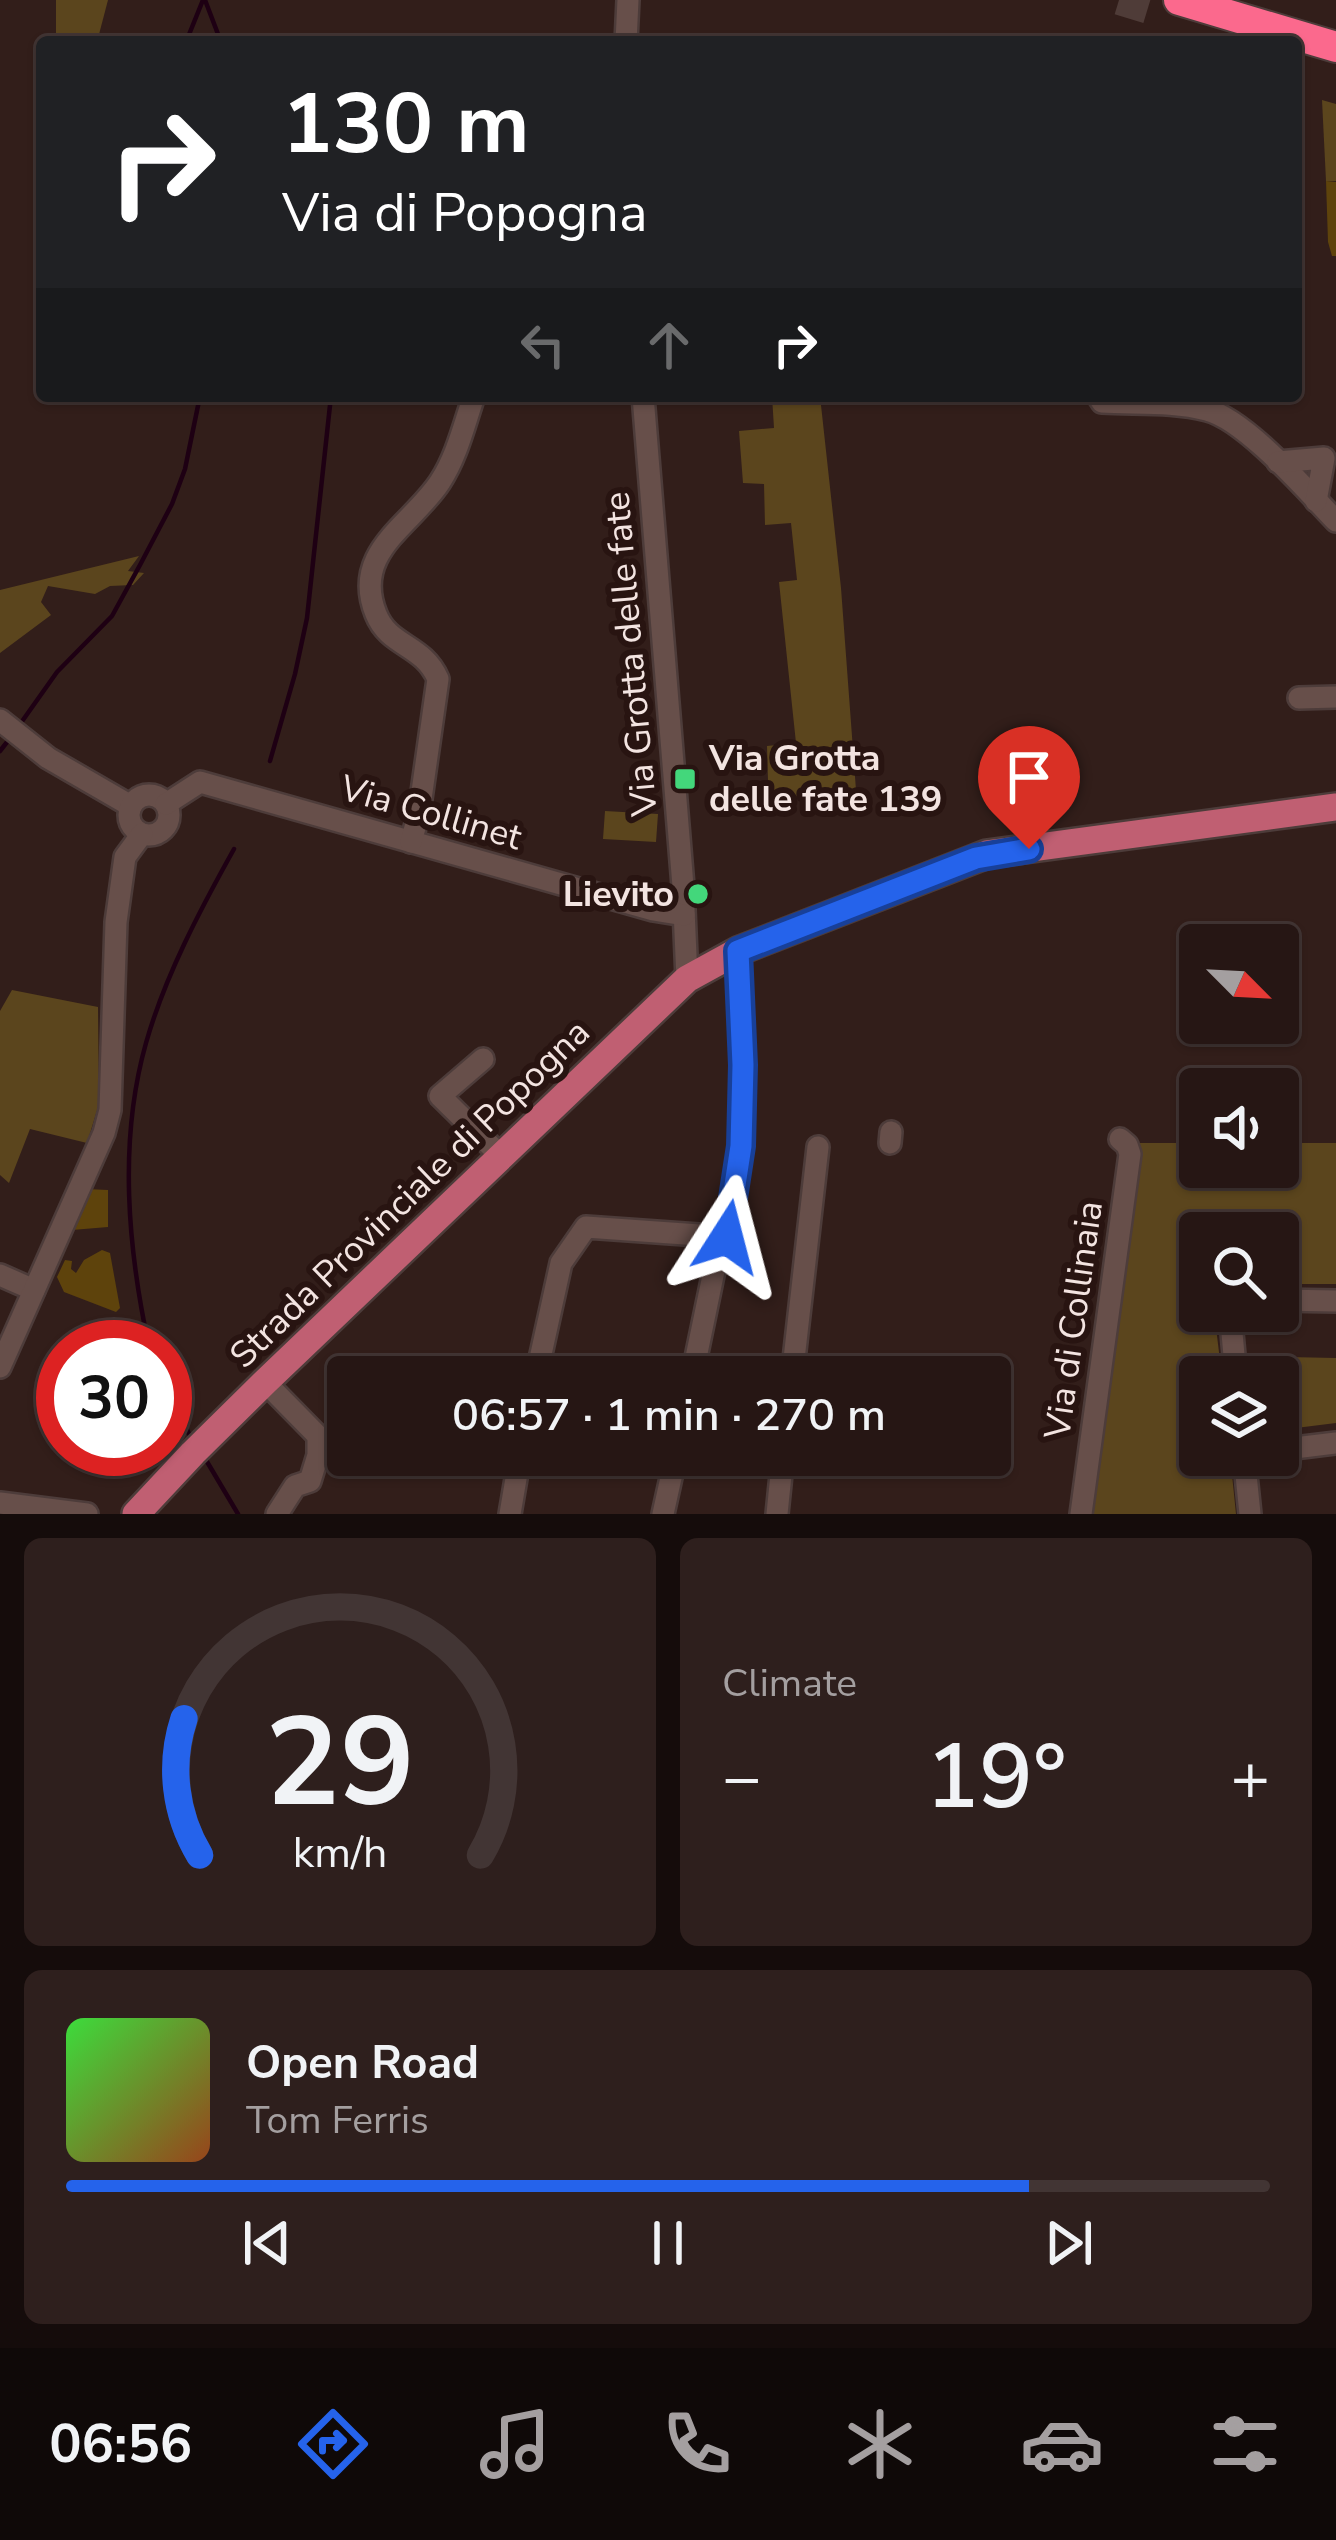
<!DOCTYPE html>
<meta charset="utf-8">
<style>
:root{--surface:#261614;--page:#2e1f1d;--text:#f1f3f6;--muted:#a49fa0;--line:#423534;--accent:#2563eb}
body{margin:0;font-family:"Nunito Sans",sans-serif;background:var(--page);color:var(--text);height:100vh;display:flex;flex-direction:column;font-size:45px;white-space:nowrap}
*{box-sizing:border-box;margin:0}
p{font-size:39px;color:var(--muted)}
.icon{flex:none;width:66px;height:66px;fill:none;stroke:currentColor;stroke-width:2;stroke-linecap:round;stroke-linejoin:round}
.map{position:relative;height:1514px;overflow:hidden}
.drawer{display:flex;flex-direction:column;gap:24px;padding:24px;background:#150c0b;flex:1}
.drawer>*{flex:none}
.hud{position:absolute;left:36px;top:36px;width:1266px;height:366px;border-radius:12px;box-shadow:0 3px 9px #0004,0 0 0 3px var(--line);background:#202124;color:#fff;overflow:hidden}
.needle{width:78px;rotate:114deg}
.buttons{position:absolute;left:1179px;top:924px;display:grid;gap:24px}
.buttons a{display:grid;place-items:center;width:120px;height:120px;border-radius:12px;background:var(--surface);box-shadow:0 3px 9px #0004,0 0 0 3px var(--line);font-size:60px}
.speed{position:absolute;left:36px;top:1320px;display:flex;gap:24px;font-size:60px;font-weight:700;text-align:center}
.speed>*{display:grid;place-content:center;width:156px;height:156px;border-radius:50%;background:var(--surface);box-shadow:0 3px 9px #0004,0 0 0 3px var(--line);line-height:1}
.speed .limit{border:18px solid #d22;background:#fff;color:#111}
.pin{position:absolute;display:grid;place-items:center;width:102px;height:102px;color:#fff;margin:-123px -51px;border-radius:50% 50% 50% 0;rotate:-45deg;box-shadow:0 0 12px #0007}
.pin .icon{rotate:45deg}
.me{position:absolute;width:132px;margin:-66px;rotate:9deg;stroke-linejoin:round;filter:drop-shadow(0 0 9px #0008)}
.turn{display:flex;align-items:center;gap:42px;height:252px;padding:0 48px;font-size:54px}
.turn .icon{width:156px;height:156px;stroke-width:2.5}
.turn b{display:block;font-size:84px;line-height:102px}
.lanes{display:flex;align-items:center;height:114px;padding:0 48px;background:#0003;justify-content:center;gap:60px;direction:ltr}
.lanes .off{opacity:.35}
.big{font-size:90px;font-weight:600;line-height:1.1}
.drawer .tile{flex:1;display:flex;flex-direction:column;justify-content:center;gap:18px;min-width:0;padding:0 42px;border-radius:18px;background:var(--page)}
.drawer .dial{align-items:center;gap:0}
.dial svg{height:312px;overflow:visible;fill:none;stroke:var(--line);stroke-width:7;stroke-linecap:round;text-anchor:middle}
.dial text{fill:var(--text);stroke:none}
.song{display:flex;align-items:center;gap:36px}
.cover{width:144px;height:144px;border-radius:18px;background:linear-gradient(135deg,hsl(120 70% 55%),hsl(20 70% 35%))}
.played{height:12px;border-radius:6px;background:linear-gradient(90deg,var(--accent) 80%,var(--line) 80%)}
.keys{display:flex;justify-content:space-around;direction:ltr}
.heat{display:flex;justify-content:space-between;align-items:center;font-size:66px;direction:ltr}
.drawer .tiles{flex:1;display:grid;gap:24px;grid-template-columns:1fr 1fr}
.tile:last-child{grid-column:span 2}
.trip{position:absolute;left:327px;top:1356px;width:684px;height:120px;border-radius:12px;background:var(--surface);box-shadow:0 3px 9px #0004,0 0 0 3px var(--line);font-weight:600;line-height:120px;text-align:center}
.dock{display:flex;height:192px;justify-content:space-around;align-items:center;background:#0f0908;color:var(--muted)}
.dock .icon{width:84px;height:84px}
.dock .current{color:var(--accent)}
.dock b{font-size:54px;color:var(--text)}
.map>svg:first-child{display:block}
.green{fill:#5b451d}
.forest{fill:#5e430c}
.lines{fill:none;stroke-linecap:round;stroke-linejoin:round}
.stream{stroke:#1e0013;stroke-width:4.5}
.highway-tunnel{stroke:#4f3c38;stroke-width:30;stroke-dasharray:30 15;stroke-linecap:butt}
.minor-casing{stroke:#4d3c3a;stroke-width:26}
.major-casing{stroke:#4d3c3a;stroke-width:32}
.highway-casing{stroke:#4d3c3a;stroke-width:34}
.minor{stroke:#674f4a;stroke-width:21}
.major{stroke:#c05f72;stroke-width:27}
.highway{stroke:#fb698d;stroke-width:30}
.route-casing{stroke:#184099;stroke-width:30}
.route{stroke:#2563eb;stroke-width:21}
.poi-dot{fill:#43d77b;stroke:#281411;stroke-width:4.5}
.labels{text-anchor:middle;dominant-baseline:central;stroke-width:12;stroke-linejoin:round;paint-order:stroke}
.street-label{font-size:36px;fill:#f3e4e1;stroke:#281411}
.poi-label{font-size:36px;font-weight:bold;fill:#f3e4e1;stroke:#281411;text-anchor:start}
</style>
<div class="map">
<svg width="1336" height="1514" viewBox="0 0 1336 1514">
<rect width="100%" height="100%" fill="#321e1a"/>
<g class="green">
<path d="M 56,0 L 108,0 L 97,42 L 56,42 Z"/>
<path d="M 1322,100 L 1336,104 L 1336,181 L 1326,181 Z"/>
<path d="M 772,396 L 820,396 L 841,588 L 856,790 L 759,800 L 760,782 L 768,781 L 767,746 L 796,743 L 779,582 L 797,580 L 791,523 L 765,525 L 764,484 L 743,483 L 739,431 L 774,428 Z"/>
<path d="M 139,556 L 128,571 L 144,573 L 133,585 L 110,586 L 95,594 L 48,586 L 41,602 L 51,615 L 0,653 L 0,590 Z"/>
<path d="M 605,811 L 658,814 L 656,842 L 603,839 Z"/>
<path d="M 12,990 L 98,1007 L 99,1104 L 87,1143 L 30,1129 L 9,1183 L 0,1175 L 0,1011 Z"/>
<path d="M 1138,1143 L 1200,1143 L 1200,1167 L 1278,1167 L 1278,1143 L 1336,1143 L 1336,1284 L 1278,1284 L 1278,1233 L 1200,1233 L 1200,1311 L 1214,1311 L 1222,1377 L 1200,1377 L 1200,1455 L 1230,1455 L 1236,1514 L 1092,1514 Z"/>
<path d="M 1287,1357 L 1336,1358 L 1336,1423 L 1296,1428 Z"/>
</g>
<g class="forest">
<path d="M 1326,181 L 1336,182 L 1336,256 L 1332,256 L 1328,242 Z"/>
<path d="M 86,1189 L 108,1190 L 108,1227 L 72,1230 Z"/>
<path d="M 102,1250 L 110,1253 L 120,1308 L 116,1312 L 64,1292 L 57,1277 L 65,1260 L 72,1261 L 71,1269 L 76,1273 L 84,1260 Z"/>
</g>
<g class="lines">
<g class="stream">
<path d="M 205,0 L 221,42"/>
<path d="M 186,42 L 203,0"/>
<path d="M 18,727 L 57,672 L 112,616 L 140,565 L 172,504 L 185,469 L 200,396"/>
<path d="M 0,751 L 11,737"/>
<path d="M 270,761 L 295,674 L 307,618 L 331,396"/>
<path d="M 149,1347 C 128,1249 118,1142 146,1043 C 165,976 200,910 234,849"/>
<path d="M 165,1382 L 189,1434"/>
<path d="M 206,1460 L 238,1514"/>
</g>
<path class="highway-tunnel" d="M 1119,0 L 1162,13"/>
<g class="minor-casing">
<g id="minor">
<path d="M 626,42 L 628,0"/>
<path d="M 643,396 L 683,886 L 687,979"/>
<path d="M 1098,396 L 1102,402 C 1136,404 1173,401 1207,410 C 1246,420 1307,491 1336,521"/>
<path d="M 1278,462 L 1324,458 L 1316,501"/>
<path d="M 1299,698 L 1336,697"/>
<path d="M 0,720 L 48,758 L 131,806"/>
<circle cx="149" cy="815" r="20"/>
<path d="M 166,804 L 200,782 L 653,910 L 684,915"/>
<path d="M 411,842 L 419,813 L 438,679 C 423,644 389,647 376,614 C 351,552 411,526 440,482 C 457,456 464,425 474,396"/>
<path d="M 483,1059 L 440,1096 L 501,1156"/>
<path d="M 890,1143 L 891,1132"/>
<path d="M 0,1275 L 34,1290"/>
<path d="M 1278,1300 L 1336,1301"/>
<path d="M 1230,1311 L 1236,1377"/>
<path d="M 0,1367 L 104,1133 L 110,1110 L 116,922 L 125,857 L 142,834"/>
<path d="M 380,1369 L 391,1377"/>
<path d="M 536,1377 L 561,1263 L 586,1227 L 727,1237"/>
<path d="M 692,1377 L 716,1261 L 727,1237 L 741,1146 L 743,1065 L 738,951"/>
<path d="M 792,1377 L 818,1147"/>
<path d="M 265,1382 L 318,1436 L 318,1455 L 310,1481 L 295,1486 L 277,1514"/>
<path d="M 1278,1450 L 1336,1443"/>
<path d="M 1244,1455 L 1250,1514"/>
<path d="M 0,1503 L 87,1514"/>
<path d="M 510,1514 L 520,1455"/>
<path d="M 663,1514 L 676,1455"/>
<path d="M 777,1514 L 783,1455"/>
<path d="M 1081,1514 L 1130,1154 L 1127,1145 L 1120,1139"/>
</g>
</g>
<g class="major-casing">
<path id="major" d="M 136,1514 L 193,1453 L 265,1382 L 687,979 L 738,951 L 987,854 L 1336,807"/>
</g>
<g class="highway-casing">
<path id="highway" d="M 1179,0 L 1336,47"/>
</g>
<use href="#minor" class="minor"/>
<use href="#major" class="major"/>
<use href="#highway" class="highway"/>
</g>
<g class="lines">
<g class="route-casing">
<path id="route" d="M 727,1237 L 741,1146 L 743,1065 L 738,951 L 976,858 L 1029,849"/>
</g>
<use href="#route" class="route"/>
</g>
<g class="poi-dot">
<rect x="673" y="767" width="24" height="24" rx="6"/>
<circle cx="698" cy="894" r="12"/>
</g>
<g class="labels">
<g class="street-label">
<text transform="translate(631 654) rotate(-95)">Via Grotta delle fate</text>
<text transform="translate(431 813) rotate(16)">Via Collinet</text>
<text transform="translate(410 1194) rotate(-44)">Strada Provinciale di Popogna</text>
<text transform="translate(1074 1320) rotate(-82)">Via di Collinaia</text>
</g>
<g class="poi-label">
<text x="709" y="758">Via Grotta<tspan x="709" dy="41">delle fate 139</tspan></text>
<text x="674" y="894" text-anchor="end">Lievito</text>
</g>
</g>
</svg>
<div class="buttons">
<a><svg class="needle" viewBox="-14 -14 28 28"><path d="M0-13l5 13h-10z" fill="#e53935"/><path d="M0 13l5-13h-10z" fill="#a49fa0"/></svg></a>
<a><svg class="icon" aria-label="sound" viewBox="0 0 24 24"><path d="M4 9h4l5-4v14l-5-4H4zM17 9q2 3 0 6"/></svg></a>
<a><svg class="icon" aria-label="search" viewBox="0 0 24 24"><circle cx="10" cy="10" r="6"/><path d="M15 15l6 6"/></svg></a>
<a><svg class="icon" aria-label="layers" viewBox="0 0 24 24"><path d="M12 4l9 5-9 5-9-5zM3 14l9 5 9-5"/></svg></a>
</div>
<div class="speed"><div class="limit">30</div></div>
<div class="pin" style="left:1029px;top:849px;background:#d93025"><svg class="icon" aria-label="arrive" viewBox="0 0 24 24"><path d="M6 21V4h12l-3 4 3 4H6"/></svg></div>
<svg class="me" style="left:727px;top:1237px" viewBox="-20 -20 40 40"><path d="M0-17L14 15 0 8-14 15z" fill="#2563eb" stroke="#fff" stroke-width="4"/></svg>
<div class="trip">06:57 · 1 min · 270 m</div>
<div class="hud">
<div class="turn"><svg class="icon" aria-label="right" viewBox="0 0 24 24"><path d="M7 20v-9h11M14 6l5 5-5 5"/></svg><div><b>130 m</b>Via di Popogna</div></div>
<div class="lanes"><svg class="icon off" aria-label="left" viewBox="0 0 24 24"><path d="M17 20v-9H6M10 6l-5 5 5 5"/></svg><svg class="icon off" aria-label="ahead" viewBox="0 0 24 24"><path d="M12 20V5M6 11l6-6 6 6"/></svg><svg class="icon" aria-label="right" viewBox="0 0 24 24"><path d="M7 20v-9h11M14 6l5 5-5 5"/></svg></div>
</div>
</div>
<section class="drawer">
<div class="tiles">
<div class="tile dial"><svg viewBox="0 0 100 80">
<path d="M14 69A42 42 0 1 1 86 69"/>
<path d="M14 69A42 42 0 0 1 10 34" stroke="#2563eb"/>
<text x="50" y="56" font-size="32" font-weight="700">29</text>
<text x="50" y="72" font-size="11">km/h</text>
</svg></div>
<div class="tile"><p>Climate</p>
<div class="heat"><a>−</a><b class="big">19°</b><a>+</a></div>
</div>
<div class="tile">
<div class="song"><i class="cover"></i><div><b>Open Road</b><p>Tom Ferris</p></div></div>
<div class="played"></div>
<div class="keys"><svg class="icon" aria-label="previous" viewBox="0 0 24 24"><path d="M18 5L8 12l10 7zM5 5v14"/></svg><svg class="icon" aria-label="pause" viewBox="0 0 24 24"><path d="M8 5v14M16 5v14"/></svg><svg class="icon" aria-label="next" viewBox="0 0 24 24"><path d="M6 5l10 7-10 7zM19 5v14"/></svg></div>
</div>
</div>
</section>
<nav class="dock">
<b>06:56</b>
<svg class="icon current" aria-label="directions" viewBox="0 0 24 24"><path d="M12 3l9 9-9 9-9-9zM9 14v-3h6M13 9l2 2-2 2"/></svg>
<svg class="icon" aria-label="music" viewBox="0 0 24 24"><path d="M9 18V5l10-2v13"/><circle cx="6" cy="18" r="3"/><circle cx="16" cy="16" r="3"/></svg>
<svg class="icon" aria-label="phone" viewBox="0 0 24 24"><path d="M5 4h4l2 5-3 2q2 4 5 5l2-3 5 2v4C11 20 4 13 5 4z"/></svg>
<svg class="icon" aria-label="climate" viewBox="0 0 24 24"><path d="M12 3v18M4 7l16 10M4 17L20 7"/></svg>
<svg class="icon" aria-label="car" viewBox="0 0 24 24"><path d="M5 17H2v-5l4-1 3-4h7l3 4 3 1v5h-3M9 17h6M6 11h13"/><circle cx="7" cy="17" r="2"/><circle cx="17" cy="17" r="2"/></svg>
<svg class="icon" aria-label="filters" viewBox="0 0 24 24"><path d="M4 7h16M4 17h16"/><circle cx="9" cy="7" r="2"/><circle cx="15" cy="17" r="2"/></svg>
</nav>
